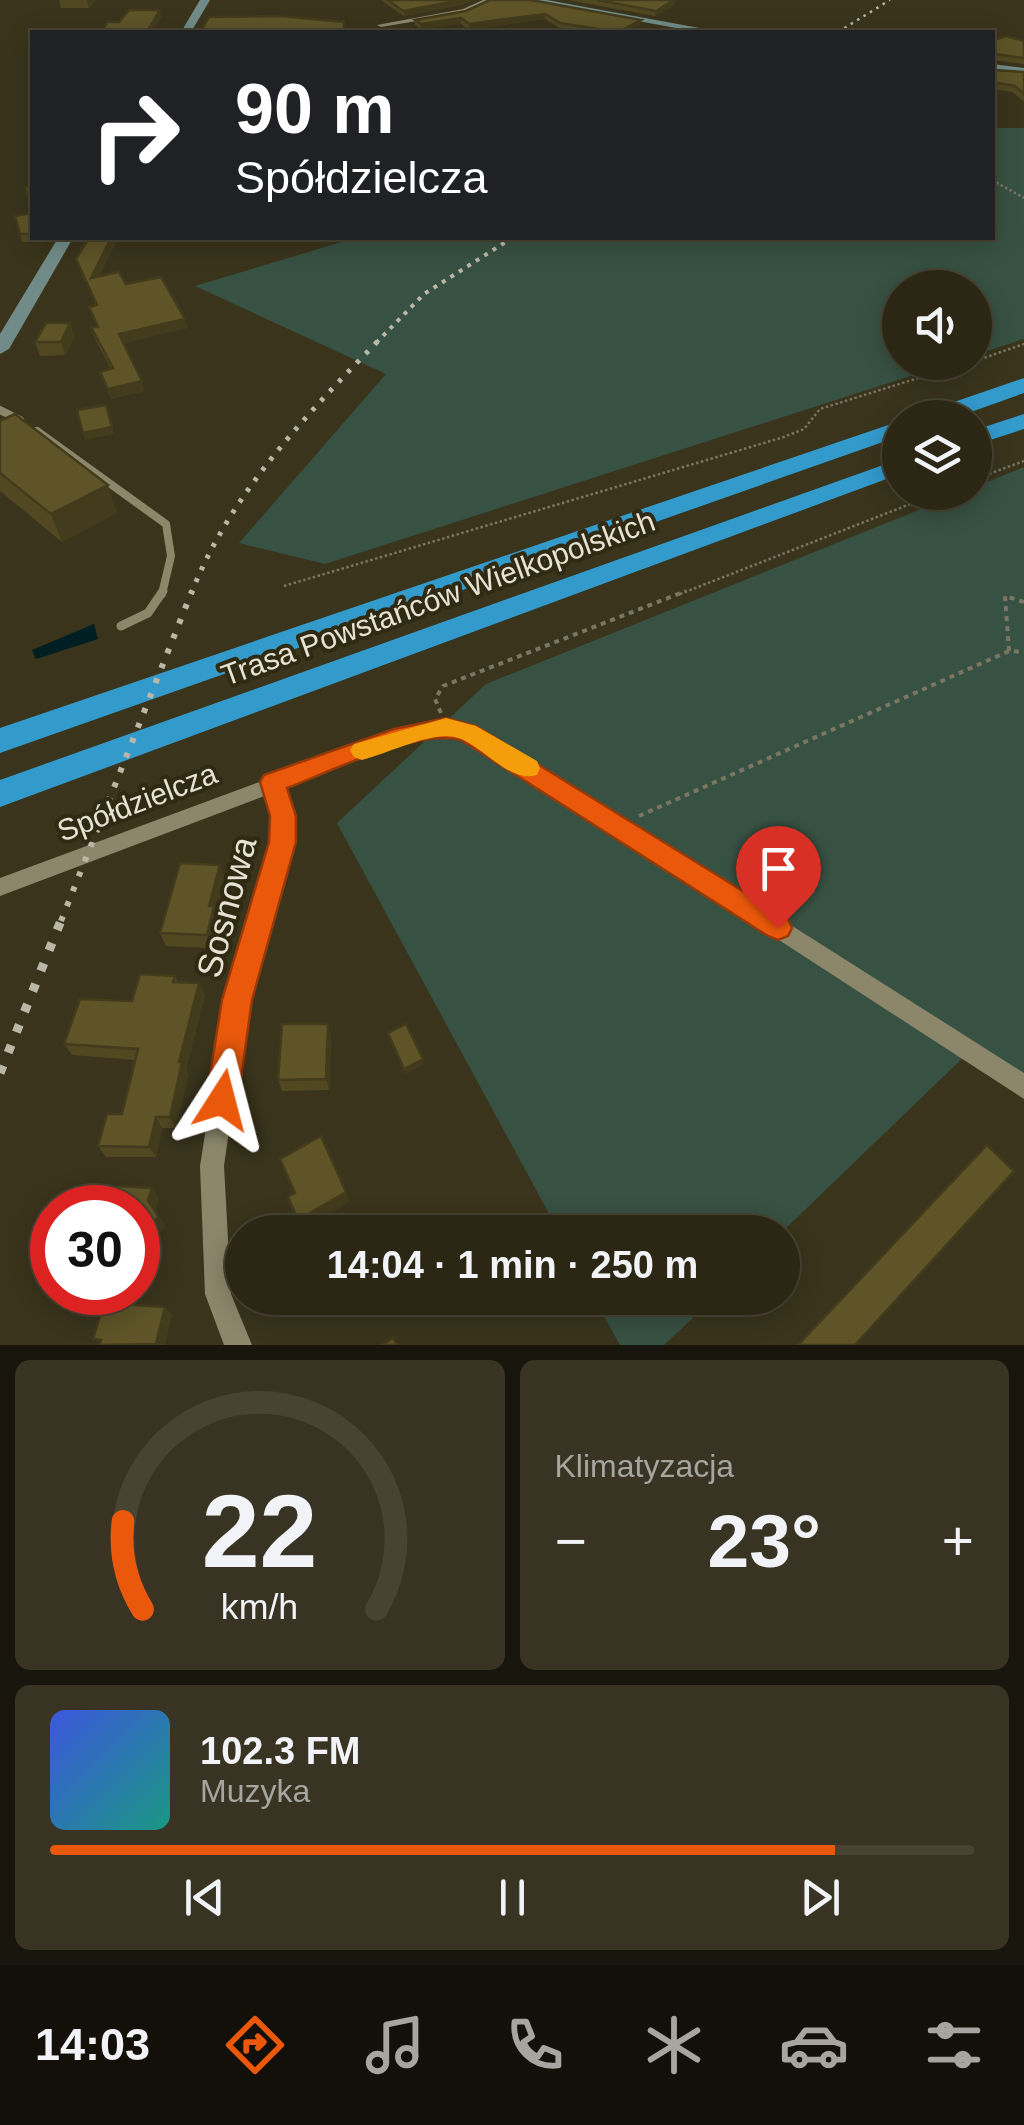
<!DOCTYPE html>
<html lang="pl">
<meta charset="utf-8">
<style>
:root{--surface:#2c2715;--page:#383322;--text:#f1f3f6;--muted:#a6a5a0;--line:#484434;--accent:#ea580c}
body{margin:0;font-family:Arial,sans-serif;background:var(--page);color:var(--text);height:100vh;display:flex;flex-direction:column;font-size:38px;white-space:nowrap}
*{box-sizing:border-box;margin:0}
p{font-size:32px;color:var(--muted)}
.icon{flex:none;width:55px;height:55px;fill:none;stroke:currentColor;stroke-width:2;stroke-linecap:round;stroke-linejoin:round}
.map{position:relative;height:1345px;overflow:hidden}
.side{display:flex;flex-direction:column;gap:15px;padding:15px;background:#18150c;flex:1}
.side>*{flex:none}
.banner{position:absolute;left:30px;top:30px;width:965px;height:210px;border-radius:0px;box-shadow:0 5px 25px #0003,0 0 0 2px var(--line);background:#202124;color:#fff;overflow:hidden}
.tools{position:absolute;left:882px;top:270px;display:grid;gap:20px}
.tools a{display:grid;place-items:center;width:110px;height:110px;border-radius:50%;background:var(--surface);box-shadow:0 5px 25px #0003,0 0 0 2px var(--line);font-size:50px}
.speed{position:absolute;left:30px;top:1185px;display:flex;gap:20px;font-size:50px;font-weight:700;text-align:center}
.speed>*{display:grid;place-content:center;width:130px;height:130px;border-radius:50%;background:var(--surface);box-shadow:0 5px 25px #0003,0 0 0 2px var(--line);line-height:1}
.speed .limit{border:15px solid #d22;background:#fff;color:#111}
.pin{position:absolute;display:grid;place-items:center;width:85px;height:85px;color:#fff;margin:-102px -42px;border-radius:50% 50% 50% 0;rotate:-45deg;box-shadow:0 0 10px #0007}
.pin .icon{rotate:45deg}
.me{position:absolute;width:110px;margin:-55px;rotate:9deg;stroke-linejoin:round;filter:drop-shadow(0 0 8px #0008)}
.turn{display:flex;align-items:center;gap:35px;height:210px;padding:0 40px;font-size:45px}
.turn .icon{width:130px;height:130px;stroke-width:2.5}
.turn b{display:block;font-size:70px;line-height:85px}
.big{font-size:75px;font-weight:800;line-height:1.1}
.side .widget{flex:1;display:flex;flex-direction:column;justify-content:center;gap:15px;min-width:0;padding:0 35px;border-radius:15px;background:var(--page)}
.side .dial{align-items:center;gap:0}
.dial svg{height:260px;overflow:visible;fill:none;stroke:var(--line);stroke-width:7;stroke-linecap:round;text-anchor:middle}
.dial text{fill:var(--text);stroke:none}
.song{display:flex;align-items:center;gap:30px}
.cover{width:120px;height:120px;border-radius:15px;background:linear-gradient(135deg,hsl(230 70% 55%),hsl(170 70% 35%))}
.played{height:10px;border-radius:5px;background:linear-gradient(90deg,var(--accent) 85%,var(--line) 85%)}
.keys{display:flex;justify-content:space-around;direction:ltr}
.heat{display:flex;justify-content:space-between;align-items:center;font-size:55px;direction:ltr}
.side .tiles{flex:1;display:grid;gap:15px;grid-template-columns:1fr 1fr}
.widget:last-child{grid-column:span 2}
.trip{position:absolute;left:225px;top:1215px;width:575px;height:100px;border-radius:50px;background:var(--surface);box-shadow:0 5px 25px #0003,0 0 0 2px var(--line);font-weight:800;line-height:100px;text-align:center}
.tabs{display:flex;height:160px;justify-content:space-around;align-items:center;background:#121008;color:var(--muted)}
.tabs .icon{width:70px;height:70px}
.tabs .current{color:var(--accent)}
.tabs b{font-size:45px;color:var(--text)}
.map>svg:first-child{display:block}
.green{fill:#375142}
.water{fill:#001f22}
.lines{fill:none;stroke-linecap:round;stroke-linejoin:round}
.path-far1{stroke:#7b7662;stroke-width:2.5;stroke-dasharray:2.5 2.5;stroke-linecap:butt}
.path{stroke:#7b7662;stroke-width:4;stroke-dasharray:5 5;stroke-linecap:butt}
.lane-far1{stroke:#8c866b;stroke-width:8}
.lane{stroke:#8c866b;stroke-width:9}
.street{fill:#8c866b;fill-rule:evenodd}
.secondary{fill:#718c88;fill-rule:evenodd}
.highway{fill:#339acc;fill-rule:evenodd}
.rail-far4{stroke:#bbb7a7;stroke-width:2.5;stroke-dasharray:2.5 5;stroke-linecap:butt}
.rail-far3{stroke:#bbb7a7;stroke-width:4;stroke-dasharray:4 6;stroke-linecap:butt}
.rail-far2{stroke:#bbb7a7;stroke-width:5;stroke-dasharray:4 9;stroke-linecap:butt}
.rail-far1{stroke:#bbb7a7;stroke-width:6;stroke-dasharray:5 11;stroke-linecap:butt}
.rail{stroke:#bbb7a7;stroke-width:9;stroke-dasharray:8 14;stroke-linecap:butt}
.wall{fill:#514822}
.shaded-wall{fill:#423b1c}
.building{fill:#5e5428;stroke:#423b1c;stroke-width:2.5}
.route{fill:#ea580c;stroke:#983908;stroke-width:2.5}
.slow{fill:#f59e0b}
.labels{text-anchor:middle;dominant-baseline:central;stroke-width:8;stroke-linejoin:round;paint-order:stroke}
.street-label{font-size:30px;fill:#e6e3d5;stroke:#302a13}
.near-street-label{font-size:35px;fill:#e6e3d5;stroke:#302a13}
</style>
<div class="map">
<svg width="1024" height="1345" viewBox="0 0 1024 1345">
<rect width="100%" height="100%" fill="#3a341c"/>
<g class="green">
<path d="M 993,128 L 1024,128 L 1024,339 L 975,355 L 975,288 L 900,288 L 900,362 L 951,363 L 325,564 L 239,543 L 386,374 L 195,286 L 355,238 L 992,238 Z"/>
<path d="M 1024,467 L 1024,1089 L 970,1051 L 782,1232 L 559,1232 L 337,823 L 486,684 L 961,493 L 975,492 L 975,487 Z"/>
<path d="M 594,1298 L 714,1298 L 664,1345 L 620,1345 Z"/>
</g>
<path class="water" d="M 94,624 L 98,639 L 36,659 L 32,650 Z"/>
<g class="lines">
<g class="path-far1">
<path d="M 992,180 L 1024,198"/>
<path d="M 975,361 L 1024,344"/>
<path d="M 975,479 L 1024,461"/>
<path d="M 284,586 L 784,437 L 804,429 L 820,409 L 969,362"/>
<path d="M 680,594 L 941,492"/>
</g>
<g class="path">
<path d="M 1009,651 L 1005,596 L 1024,602"/>
<path d="M 441,713 L 435,699 L 443,686 L 686,591"/>
<path d="M 639,816 L 1009,651 L 1024,652"/>
</g>
<g class="lane-far1">
<path d="M 0,410 L 20,420"/>
<path d="M 37,431 L 166,524 L 171,556 L 162,594"/>
</g>
<path class="lane" d="M 121,626 L 148,613 L 163,591"/>
<g class="street">
<path d="M 483,0 L 493,0 L 465,13 L 381,27 L 377,25 L 463,9 Z"/>
<path d="M 450,723 L 480,731 L 509,746 L 1024,1073 L 1024,1099 L 495,756 C 482,749 467,739 452,737 C 408,732 327,772 284,788 L 293,816 L 292,842 L 248,1000 L 224,1166 L 231,1294 L 252,1345 L 224,1345 L 205,1294 L 200,1166 L 226,1000 L 272,842 L 273,816 L 267,795 L 0,896 L 0,878 L 265,780 L 266,777 L 276,775 C 326,757 398,721 450,723 Z"/>
</g>
<g class="secondary">
<path d="M 200,0 L 210,0 L 191,32 L 181,32 Z"/>
<path d="M 523,0 L 547,0 L 721,32 L 698,32 Z"/>
<path d="M 992,64 L 1024,68 L 1024,76 L 992,72 Z"/>
<path d="M 58,238 L 73,238 L 9,349 L 0,354 L 0,334 Z"/>
</g>
<g class="highway">
<path d="M 1024,378 L 1024,393 L 954,418 L 919,418 L 922,413 Z"/>
<path d="M 1024,414 L 1024,429 L 975,445 L 975,430 Z"/>
<path d="M 900,421 L 900,436 L 0,753 L 0,728 Z"/>
<path d="M 900,459 L 900,474 L 0,807 L 0,780 Z"/>
</g>
<path class="rail-far4" d="M 838,32 L 890,0"/>
<path class="rail-far3" d="M 376,343 L 424,294 L 512,238"/>
<path class="rail-far2" d="M 191,594 C 230,494 305,416 379,340"/>
<path class="rail-far1" d="M 61,921 L 192,591"/>
<path class="rail" d="M 0,1073 L 62,918"/>
</g>
<g class="wall">
<path d="M 59,0 L 96,0 L 89,8 L 61,8 Z"/>
<path d="M 381,0 L 474,0 L 462,5 L 404,16 Z"/>
<path d="M 490,0 L 640,25 L 627,32 L 586,32 L 560,28 L 545,19 L 469,30 L 461,24 L 421,29 L 415,25 L 415,20 L 466,11 Z"/>
<path d="M 568,0 L 675,0 L 674,5 L 655,16 Z"/>
<path d="M 992,41 L 1024,41 L 1024,64 L 992,60 Z"/>
<path d="M 992,66 L 993,70 L 1024,72 L 1024,102 L 1013,92 L 992,89 Z"/>
<path d="M 32,213 L 32,238 L 45,238 L 42,242 L 22,242 L 15,216 Z"/>
<path d="M 118,238 L 99,276 L 126,284 L 185,319 L 187,328 L 123,343 L 142,381 L 144,391 L 111,399 L 100,372 L 111,369 L 94,337 L 91,327 L 97,327 L 89,307 L 96,305 L 76,259 Z"/>
<path d="M 70,323 L 75,337 L 65,355 L 40,356 L 35,342 Z"/>
<path d="M 0,421 L 117,513 L 62,542 L 0,491 Z"/>
<path d="M 220,865 L 225,878 L 216,911 L 220,919 L 212,948 L 166,946 L 160,933 Z"/>
<path d="M 175,976 L 178,982 L 199,983 L 205,995 L 186,1070 L 188,1074 L 176,1128 L 162,1128 L 156,1157 L 106,1157 L 98,1146 L 122,1114 L 135,1060 L 72,1055 L 64,1044 Z"/>
<path d="M 331,1036 L 329,1090 L 282,1091 L 278,1080 Z"/>
</g>
<g class="shaded-wall">
<path d="M 87,0 L 96,0 L 89,8 Z"/>
<path d="M 462,0 L 474,0 L 462,5 L 404,16 L 403,11 Z"/>
<path d="M 675,0 L 674,5 L 655,16 L 656,11 Z"/>
<path d="M 160,10 L 162,17 L 153,32 L 147,32 Z"/>
<path d="M 545,14 L 545,19 L 469,30 L 469,24 Z"/>
<path d="M 461,18 L 461,24 L 421,29 L 421,24 Z"/>
<path d="M 641,20 L 640,25 L 627,32 L 618,32 Z"/>
<path d="M 111,238 L 118,238 L 94,287 L 91,278 Z"/>
<path d="M 185,319 L 187,328 L 122,344 L 119,334 Z"/>
<path d="M 70,323 L 75,337 L 65,355 L 61,342 Z"/>
<path d="M 142,381 L 144,391 L 111,399 L 108,389 Z"/>
<path d="M 112,427 L 114,434 L 85,440 L 83,433 Z"/>
<path d="M 108,485 L 117,513 L 62,542 L 51,514 Z"/>
<path d="M 220,865 L 225,878 L 216,911 L 220,919 L 212,948 L 207,935 L 209,906 Z"/>
<path d="M 199,983 L 205,995 L 186,1070 L 188,1074 L 176,1128 L 170,1117 L 179,1062 Z"/>
<path d="M 328,1024 L 331,1036 L 329,1090 L 326,1079 Z"/>
<path d="M 423,1059 L 423,1065 L 405,1074 L 404,1069 Z"/>
<path d="M 156,1117 L 162,1128 L 156,1157 L 149,1147 Z"/>
<path d="M 152,1188 L 159,1198 L 156,1210 L 166,1227 L 148,1242 L 140,1270 L 138,1267 L 138,1242 Z"/>
<path d="M 346,1192 L 349,1202 L 303,1230 L 298,1220 Z"/>
<path d="M 165,1307 L 172,1315 L 165,1345 L 157,1345 L 156,1344 Z"/>
</g>
<g class="building">
<path d="M 388,0 L 462,0 L 403,11 Z"/>
<path d="M 490,0 L 531,0 L 641,20 L 618,32 L 560,23 L 545,14 L 469,24 L 461,18 L 421,24 L 415,20 L 466,11 Z"/>
<path d="M 597,0 L 674,0 L 656,11 Z"/>
<path d="M 129,10 L 160,10 L 147,32 L 100,32 L 108,22 L 119,22 Z"/>
<path d="M 281,16 L 344,22 L 344,30 L 329,32 L 200,32 L 209,17 Z"/>
<path d="M 1006,36 L 1024,41 L 1024,58 L 994,54 L 992,56 L 992,41 Z"/>
<path d="M 992,66 L 993,70 L 1024,72 L 1024,94 L 1015,86 L 992,82 Z"/>
<path d="M 32,185 L 32,212 L 25,187 Z"/>
<path d="M 32,213 L 32,234 L 20,234 L 15,216 Z"/>
<path d="M 89,238 L 111,238 L 91,278 L 119,272 L 126,284 L 161,277 L 185,319 L 119,334 L 142,381 L 108,389 L 100,372 L 113,368 L 91,327 L 98,327 L 89,307 L 97,305 L 76,259 Z"/>
<path d="M 46,323 L 70,323 L 61,342 L 35,342 Z"/>
<path d="M 106,405 L 112,427 L 83,433 L 77,410 Z"/>
<path d="M 15,414 L 108,485 L 51,514 L 0,473 L 0,421 Z"/>
<path d="M 180,863 L 220,865 L 209,906 L 214,906 L 207,935 L 160,933 Z"/>
<path d="M 140,974 L 175,976 L 173,982 L 199,983 L 179,1062 L 182,1062 L 170,1117 L 156,1117 L 149,1147 L 98,1146 L 107,1114 L 122,1114 L 138,1049 L 64,1044 L 80,999 L 132,1001 Z"/>
<path d="M 282,1024 L 328,1024 L 326,1079 L 278,1080 Z"/>
<path d="M 406,1024 L 423,1059 L 404,1069 L 388,1033 Z"/>
<path d="M 321,1136 L 346,1192 L 298,1220 L 288,1197 L 295,1193 L 280,1159 Z"/>
<path d="M 987,1145 L 1014,1171 L 855,1345 L 798,1345 Z"/>
<path d="M 118,1186 L 152,1188 L 148,1200 L 159,1217 L 140,1232 L 138,1242 L 138,1208 L 90,1208 Z"/>
<path d="M 104,1303 L 165,1307 L 156,1344 L 99,1345 L 101,1340 L 93,1339 Z"/>
<path d="M 393,1338 L 397,1345 L 382,1345 Z"/>
</g>
<path class="route" d="M 446,718 L 476,726 L 788,919 L 792,928 L 788,936 L 778,940 L 768,936 L 461,740 C 417,728 330,772 287,788 L 296,816 L 296,842 L 252,1000 L 238,1100 L 233,1111 L 222,1116 L 211,1111 L 206,1100 L 222,1000 L 269,842 L 270,816 L 260,782 L 264,775 L 394,729 Z"/>
<path class="slow" d="M 446,718 L 476,726 L 537,761 L 540,768 L 537,775 C 505,785 478,735 446,736 C 420,737 388,753 362,760 L 354,757 L 350,750 L 354,744 Z"/>
<g class="labels">
<g class="street-label">
<text transform="translate(438 598) rotate(-20)">Trasa Powstańców Wielkopolskich</text>
<text transform="translate(137 802) rotate(-21)">Spółdzielcza</text>
</g>
<g class="near-street-label">
<text transform="translate(226 907) rotate(-75)">Sosnowa</text>
</g>
</g>
</svg>
<div class="tools">
<a><svg class="icon" aria-label="sound" viewBox="0 0 24 24"><path d="M4 9h4l5-4v14l-5-4H4zM17 9q2 3 0 6"/></svg></a>
<a><svg class="icon" aria-label="layers" viewBox="0 0 24 24"><path d="M12 4l9 5-9 5-9-5zM3 14l9 5 9-5"/></svg></a>
</div>
<div class="speed"><div class="limit">30</div></div>
<div class="pin" style="left:778px;top:928px;background:#d93025"><svg class="icon" aria-label="arrive" viewBox="0 0 24 24"><path d="M6 21V4h12l-3 4 3 4H6"/></svg></div>
<svg class="me" style="left:222px;top:1100px" viewBox="-20 -20 40 40"><path d="M0-17L14 15 0 8-14 15z" fill="#ea580c" stroke="#fff" stroke-width="4"/></svg>
<div class="trip">14:04 · 1 min · 250 m</div>
<div class="banner">
<div class="turn"><svg class="icon" aria-label="right" viewBox="0 0 24 24"><path d="M7 20v-9h11M14 6l5 5-5 5"/></svg><div><b>90 m</b>Spółdzielcza</div></div>
</div>
</div>
<section class="side">
<div class="tiles">
<div class="widget dial"><svg viewBox="0 0 100 80">
<path d="M14 69A42 42 0 1 1 86 69"/>
<path d="M14 69A42 42 0 0 1 8 42" stroke="#ea580c"/>
<text x="50" y="56" font-size="32" font-weight="700">22</text>
<text x="50" y="72" font-size="11">km/h</text>
</svg></div>
<div class="widget"><p>Klimatyzacja</p>
<div class="heat"><a>−</a><b class="big">23°</b><a>+</a></div>
</div>
<div class="widget">
<div class="song"><i class="cover"></i><div><b>102.3 FM</b><p>Muzyka</p></div></div>
<div class="played"></div>
<div class="keys"><svg class="icon" aria-label="previous" viewBox="0 0 24 24"><path d="M18 5L8 12l10 7zM5 5v14"/></svg><svg class="icon" aria-label="pause" viewBox="0 0 24 24"><path d="M8 5v14M16 5v14"/></svg><svg class="icon" aria-label="next" viewBox="0 0 24 24"><path d="M6 5l10 7-10 7zM19 5v14"/></svg></div>
</div>
</div>
</section>
<nav class="tabs">
<b>14:03</b>
<svg class="icon current" aria-label="directions" viewBox="0 0 24 24"><path d="M12 3l9 9-9 9-9-9zM9 14v-3h6M13 9l2 2-2 2"/></svg>
<svg class="icon" aria-label="music" viewBox="0 0 24 24"><path d="M9 18V5l10-2v13"/><circle cx="6" cy="18" r="3"/><circle cx="16" cy="16" r="3"/></svg>
<svg class="icon" aria-label="phone" viewBox="0 0 24 24"><path d="M5 4h4l2 5-3 2q2 4 5 5l2-3 5 2v4C11 20 4 13 5 4z"/></svg>
<svg class="icon" aria-label="climate" viewBox="0 0 24 24"><path d="M12 3v18M4 7l16 10M4 17L20 7"/></svg>
<svg class="icon" aria-label="car" viewBox="0 0 24 24"><path d="M5 17H2v-5l4-1 3-4h7l3 4 3 1v5h-3M9 17h6M6 11h13"/><circle cx="7" cy="17" r="2"/><circle cx="17" cy="17" r="2"/></svg>
<svg class="icon" aria-label="filters" viewBox="0 0 24 24"><path d="M4 7h16M4 17h16"/><circle cx="9" cy="7" r="2"/><circle cx="15" cy="17" r="2"/></svg>
</nav>
